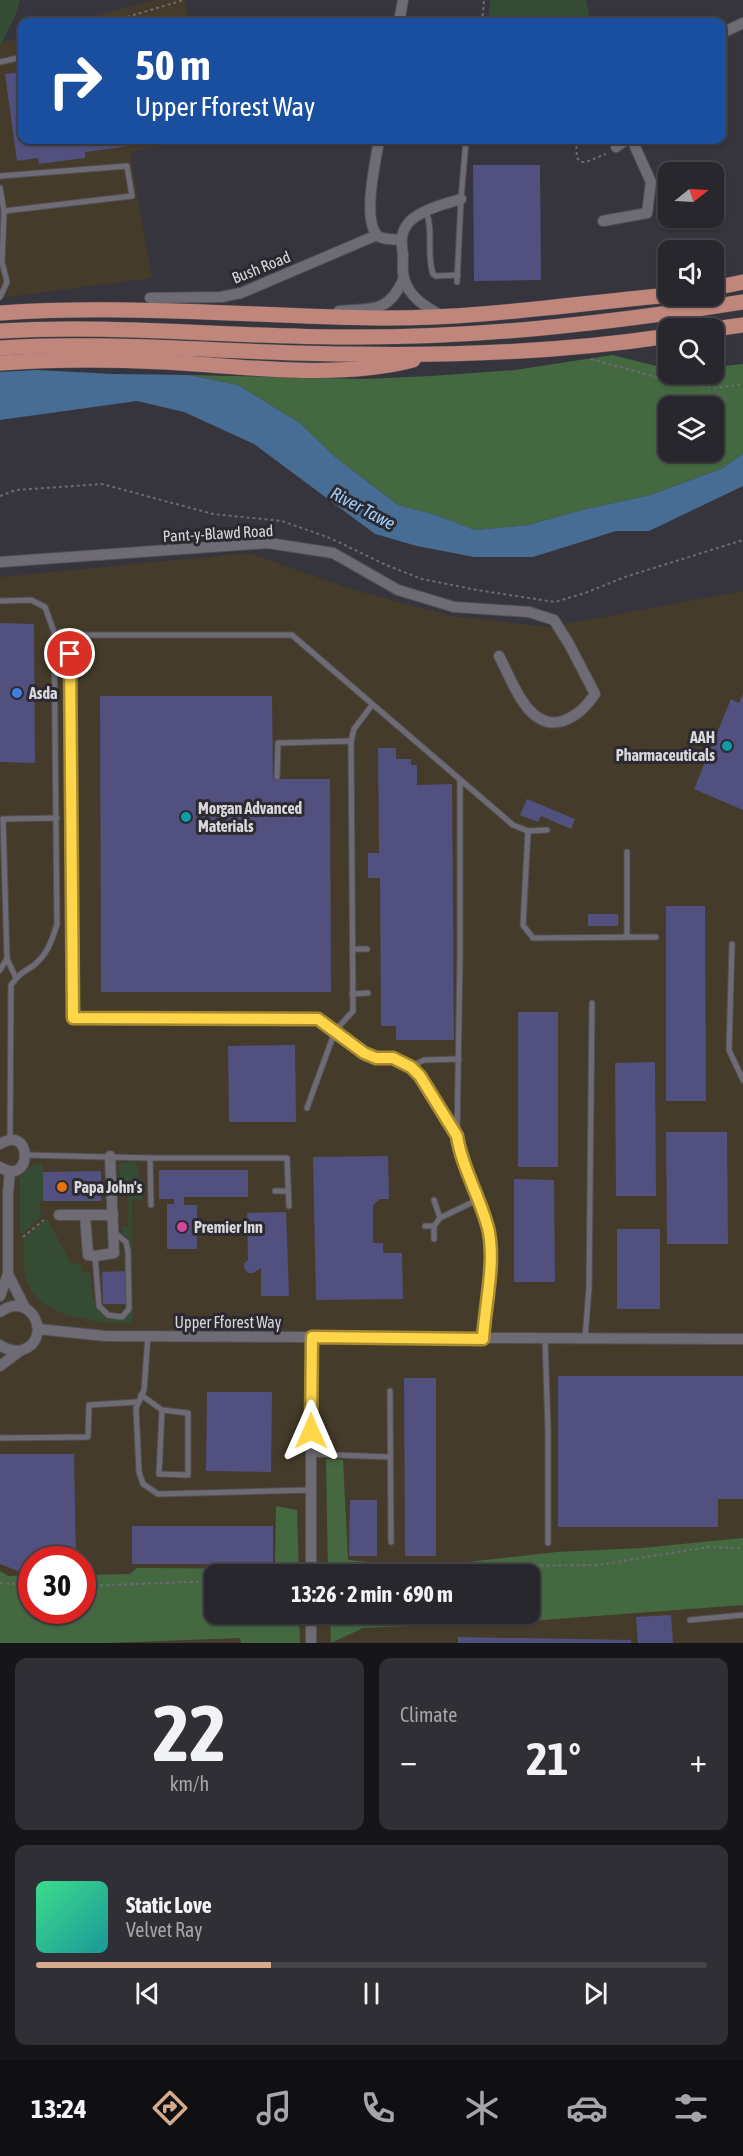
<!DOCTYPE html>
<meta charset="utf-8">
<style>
:root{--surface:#28272d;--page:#302f35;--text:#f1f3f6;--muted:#a5a5aa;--line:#444449;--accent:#d6ab8b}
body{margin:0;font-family:"Asap Condensed",sans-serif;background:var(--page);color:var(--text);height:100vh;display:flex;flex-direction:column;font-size:22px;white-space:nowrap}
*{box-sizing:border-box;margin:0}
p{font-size:20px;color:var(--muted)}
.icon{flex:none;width:33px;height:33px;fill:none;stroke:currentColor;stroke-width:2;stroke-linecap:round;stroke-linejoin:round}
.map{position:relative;height:1643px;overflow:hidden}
.sheet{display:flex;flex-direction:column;gap:15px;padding:15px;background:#161519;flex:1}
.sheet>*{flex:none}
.banner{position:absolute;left:18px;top:18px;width:708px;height:126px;border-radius:12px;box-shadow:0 2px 4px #0004,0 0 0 2px var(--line);background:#1a4fa0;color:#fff;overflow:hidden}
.needle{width:39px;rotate:72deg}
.tools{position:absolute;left:658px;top:162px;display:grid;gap:12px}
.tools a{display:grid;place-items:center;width:66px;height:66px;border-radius:12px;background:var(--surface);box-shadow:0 2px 4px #0004,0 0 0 2px var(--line);font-size:30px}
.speed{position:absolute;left:18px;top:1546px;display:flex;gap:12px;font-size:30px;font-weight:700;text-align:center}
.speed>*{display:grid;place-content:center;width:78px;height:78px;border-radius:50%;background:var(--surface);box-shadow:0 2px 4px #0004,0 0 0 2px var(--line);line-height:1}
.speed .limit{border:9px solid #d22;background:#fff;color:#111}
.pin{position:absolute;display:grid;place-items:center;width:51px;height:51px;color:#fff;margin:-26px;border:3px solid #fff;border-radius:50%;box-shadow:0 2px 6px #0007}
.me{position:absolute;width:66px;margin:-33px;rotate:0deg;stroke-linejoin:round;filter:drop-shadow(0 0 4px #0008)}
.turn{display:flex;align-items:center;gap:21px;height:126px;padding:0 18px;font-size:27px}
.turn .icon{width:78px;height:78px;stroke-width:2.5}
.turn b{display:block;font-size:42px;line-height:51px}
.big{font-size:45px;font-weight:700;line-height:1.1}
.sheet .card{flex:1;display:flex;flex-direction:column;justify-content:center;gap:9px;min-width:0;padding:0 21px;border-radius:12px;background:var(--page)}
.sheet .dial{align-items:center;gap:0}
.dial b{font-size:78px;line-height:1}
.song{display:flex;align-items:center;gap:18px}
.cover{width:72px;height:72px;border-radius:9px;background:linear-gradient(135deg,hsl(150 70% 55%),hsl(180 70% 35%))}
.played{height:6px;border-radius:3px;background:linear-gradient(90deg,var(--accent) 35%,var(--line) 35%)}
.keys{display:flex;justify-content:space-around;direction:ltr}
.heat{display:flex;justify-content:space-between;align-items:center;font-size:33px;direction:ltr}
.sheet .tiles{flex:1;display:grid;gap:15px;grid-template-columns:1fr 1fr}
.card:last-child{grid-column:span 2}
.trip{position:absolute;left:204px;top:1564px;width:336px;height:60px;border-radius:12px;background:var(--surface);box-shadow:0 2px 4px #0004,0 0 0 2px var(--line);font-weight:700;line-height:60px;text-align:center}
.menu{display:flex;height:96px;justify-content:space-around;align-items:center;background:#101012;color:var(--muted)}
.menu .icon{width:42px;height:42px}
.menu .on{color:var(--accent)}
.menu b{font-size:27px;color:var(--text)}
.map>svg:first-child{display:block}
.commercial{fill:#453b2b;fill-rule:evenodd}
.green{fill:#364b34}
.forest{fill:#446941;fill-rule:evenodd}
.water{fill:#486d94}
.building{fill:#51507e}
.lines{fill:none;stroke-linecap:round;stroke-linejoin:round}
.lane-casing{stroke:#525057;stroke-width:7}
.street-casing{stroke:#525057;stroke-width:12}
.primary-casing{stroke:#525057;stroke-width:16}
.path{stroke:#6c6a71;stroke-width:2;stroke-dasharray:3 3;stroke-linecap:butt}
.lane{stroke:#6e6b74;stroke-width:5}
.street{stroke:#6e6b74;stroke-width:10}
.primary{stroke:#c0867b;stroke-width:15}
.route-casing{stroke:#a68a30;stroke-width:15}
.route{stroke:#ffd54a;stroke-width:10}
.shop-dot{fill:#3f7fe0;stroke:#2c2a31;stroke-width:2}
.culture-dot{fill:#0f9aa8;stroke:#2c2a31;stroke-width:2}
.food-dot{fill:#e8710a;stroke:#2c2a31;stroke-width:2}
.hotel-dot{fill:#d1479c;stroke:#2c2a31;stroke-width:2}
.labels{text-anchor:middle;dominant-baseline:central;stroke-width:6;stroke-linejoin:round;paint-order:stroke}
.street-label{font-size:16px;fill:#d9d7dc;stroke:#2c2a31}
.poi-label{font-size:16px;font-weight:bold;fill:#d9d7dc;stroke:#2c2a31;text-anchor:start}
.water-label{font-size:18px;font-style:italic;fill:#a1ceff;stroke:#2c2a31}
</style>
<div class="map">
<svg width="743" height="1643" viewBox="0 0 743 1643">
<rect width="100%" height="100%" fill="#36343c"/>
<g class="commercial">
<path d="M 154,0 L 185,0 L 188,22 L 74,22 Z"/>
<path d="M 22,37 L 22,140 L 175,140 L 157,148 L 130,151 L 152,278 L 0,298 L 0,46 L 1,43 Z"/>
<path d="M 248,553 L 354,590 L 452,616 L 549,627 L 743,591 L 743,1643 L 0,1643 L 0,577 ZM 32,1560 L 82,1560 L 82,1611 L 32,1611 ZM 214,1575 L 530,1575 L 530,1614 L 214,1614 Z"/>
</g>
<g class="green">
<path d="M 0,0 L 20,0 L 16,14 L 0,46 Z"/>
<path d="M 490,0 L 586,0 L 589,12 L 586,22 L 489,22 Z"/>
<path d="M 132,1161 L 137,1165 L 143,1201 L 132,1200 L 133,1321 L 130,1324 C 96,1322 37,1318 26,1279 C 23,1266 24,1250 24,1237 L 47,1218 L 71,1264 L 81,1264 L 82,1273 L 90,1272 C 92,1298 93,1321 125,1319 L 130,1312 L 128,1238 L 122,1233 L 121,1227 L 128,1227 L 128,1192 L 120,1192 L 119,1164 Z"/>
<path d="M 35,1164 L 42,1164 C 44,1175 47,1196 40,1205 L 41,1217 L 20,1236 L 20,1177 Z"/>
</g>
<g class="forest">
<path d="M 612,355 L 669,369 L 669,374 L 714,374 L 714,367 L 743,364 L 743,454 L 721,469 L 650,495 L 582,510 L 528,525 L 475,530 L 436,515 L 398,505 L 334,456 L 300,423 L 238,385 L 189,375 L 365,379 L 431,376 L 515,370 ZM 669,406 L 714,406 L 714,452 L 669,452 Z"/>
<path d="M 326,1459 L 343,1460 L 348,1560 L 423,1567 L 557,1552 L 642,1548 L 743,1538 L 743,1605 L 517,1622 L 363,1628 L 331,1643 L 330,1614 L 530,1614 L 530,1575 L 328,1575 Z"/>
<path d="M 276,1506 L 297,1510 L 299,1575 L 214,1575 L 214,1614 L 299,1614 L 300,1643 L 241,1643 L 240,1638 L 107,1643 L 0,1643 L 0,1571 L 8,1576 L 31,1575 L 32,1611 L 82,1611 L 83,1575 L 130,1574 L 137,1568 L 275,1569 Z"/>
</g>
<path class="water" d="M 37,370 L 113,374 L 189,375 L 238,385 L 300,423 L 334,456 L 398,505 L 436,515 L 475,530 L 528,525 L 582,510 L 650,495 L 721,469 L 743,454 L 743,486 L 649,531 L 616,531 L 533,557 L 474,557 L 417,546 L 375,534 L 254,444 L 184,412 L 137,401 L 0,420 L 0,372 Z"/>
<g class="building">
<path d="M 22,72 L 22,140 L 151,140 L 151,143 L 85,152 L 85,158 L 39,164 L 38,158 L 17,161 L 5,74 Z"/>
<path d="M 473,165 L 540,165 L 541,280 L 474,281 Z"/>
<path d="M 0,623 L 34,624 L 35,763 L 0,762 Z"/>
<path d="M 743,694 L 743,810 L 694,789 L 731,699 L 739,703 Z"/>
<path d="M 100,696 L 272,696 L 273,779 L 330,779 L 331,992 L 101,992 Z"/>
<path d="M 378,748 L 396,748 L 396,759 L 411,759 L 411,765 L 417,765 L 417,785 L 452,784 L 454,1040 L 396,1040 L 396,1026 L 381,1026 L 380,878 L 368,878 L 368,853 L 379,853 Z"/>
<path d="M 527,799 L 575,819 L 571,829 L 541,816 L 538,822 L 520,815 Z"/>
<path d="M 666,906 L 705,906 L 706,1101 L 666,1101 Z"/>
<rect x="588" y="914" width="30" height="12"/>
<rect x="518" y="1012" width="40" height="155"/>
<path d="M 295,1045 L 296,1122 L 229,1122 L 228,1046 Z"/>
<path d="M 655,1062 L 656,1196 L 616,1196 L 615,1063 Z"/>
<path d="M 666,1132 L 727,1132 L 728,1244 L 667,1244 Z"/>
<path d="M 388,1156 L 389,1199 L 380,1199 L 373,1205 L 373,1243 L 383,1243 L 383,1253 L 402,1253 L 403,1299 L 316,1300 L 313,1157 Z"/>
<path d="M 159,1170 L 248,1170 L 248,1197 L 184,1197 L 184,1205 L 197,1205 L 197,1249 L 167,1249 L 167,1204 L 174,1204 L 174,1199 L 159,1199 Z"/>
<path d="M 101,1171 L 101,1201 L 43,1201 L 43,1172 Z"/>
<path d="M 514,1179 L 554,1180 L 555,1282 L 514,1282 Z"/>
<path d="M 286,1212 L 289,1296 L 261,1296 L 261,1268 L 253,1273 L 248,1273 L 244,1268 L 244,1263 L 248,1260 L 247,1213 Z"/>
<rect x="617" y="1229" width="43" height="80"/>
<path d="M 128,1271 L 128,1304 L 103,1304 L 102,1272 Z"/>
<path d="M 558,1376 L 743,1376 L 743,1499 L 718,1499 L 718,1527 L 558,1527 Z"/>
<path d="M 404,1378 L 436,1378 L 436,1556 L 405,1556 Z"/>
<path d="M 207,1392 L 272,1392 L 271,1472 L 206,1471 Z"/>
<path d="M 0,1454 L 74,1454 L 76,1560 L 32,1560 L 32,1571 L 18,1571 L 0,1564 Z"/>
<path d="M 350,1500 L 377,1500 L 377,1556 L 349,1556 Z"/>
<rect x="132" y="1526" width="141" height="38"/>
<path d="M 671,1615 L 673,1643 L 638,1643 L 636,1617 Z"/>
<path d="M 458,1637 L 631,1640 L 631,1643 L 458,1643 Z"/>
</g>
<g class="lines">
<g class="lane-casing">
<g id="lane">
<path d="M 156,22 L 159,22"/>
<path d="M 0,62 L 22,57"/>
<path d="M 0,176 L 127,166 L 132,196 L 4,211"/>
<path d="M 0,188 L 4,211 L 2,262 L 7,282 L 0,297"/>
<path d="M 426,211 C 434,231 426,254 433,274 L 436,276 L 458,275"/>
<path d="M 457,282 L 461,199 L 466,140"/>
<path d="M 1,601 L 31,600 L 45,607 L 54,632 L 57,924 C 52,941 47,955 33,966 C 23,972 18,975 11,985 L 10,1140"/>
<path d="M 277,777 L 278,743 L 351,741"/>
<path d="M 528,831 L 523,925 L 533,938 L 656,937"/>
<path d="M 627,852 L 627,937"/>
<path d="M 732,944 L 729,1050 L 743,1080"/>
<path d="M 352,949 L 367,949"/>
<path d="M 0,970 L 7,959"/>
<path d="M 16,978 L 7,959 L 3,819 L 57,818"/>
<path d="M 352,994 L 368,993"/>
<path d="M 411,1067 L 424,1060 L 459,1059"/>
<path d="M 307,1108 L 335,1031 L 353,1011 L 351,741 L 354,729 L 372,705"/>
<path d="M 457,1136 L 460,956 L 460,780"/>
<path d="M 26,1155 L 150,1158 L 287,1158 L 289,1206"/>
<path d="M 150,1158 L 151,1205"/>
<path d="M 275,1191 L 288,1191"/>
<path d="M 440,1218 L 479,1199"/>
<path d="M 425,1226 L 434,1226"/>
<path d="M 434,1239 L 434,1226 L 440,1218 L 434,1200"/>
<path d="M 95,1256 L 99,1306 L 108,1315 L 122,1317 L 129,1309 L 128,1251 L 126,1242 L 115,1233"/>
<path d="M 148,1336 L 144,1390 L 136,1408 L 139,1472 L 143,1484 L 158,1494 L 311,1490"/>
<path d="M 483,1337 C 485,1303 494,1266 489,1232 C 483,1199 462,1170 457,1136 L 420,1076 L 411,1067 L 393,1058 L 376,1057 L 364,1053 L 318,1019 L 73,1018 L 70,654 L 82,635 L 292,635 L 513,825 L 528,831 L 547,830"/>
<path d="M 585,1338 L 589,1288 L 592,1003"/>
<path d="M 545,1339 L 548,1429 L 548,1543"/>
<path d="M 390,1391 L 391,1542"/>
<path d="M 141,1395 L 162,1410 L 188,1413 L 188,1475 L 159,1474 L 162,1410"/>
<path d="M 0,1438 L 88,1437 L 89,1405 L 137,1402"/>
<path d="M 311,1454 L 389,1457"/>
<path d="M 690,1620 L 743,1615"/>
</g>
</g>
<g class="street-casing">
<g id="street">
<path d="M 399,22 L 403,0"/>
<path d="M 722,33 L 743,23"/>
<path d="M 379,140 C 376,160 362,218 377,235 C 382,240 393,239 400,240"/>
<path d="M 616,147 L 626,140"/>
<path d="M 603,221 L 647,213 L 651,182 L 632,140"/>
<path d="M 150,298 L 221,297 L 241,293 L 377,235"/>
<path d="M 339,311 C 373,308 388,314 404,278"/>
<path d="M 442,316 C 426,307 409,298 404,278 C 402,271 403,263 403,255 C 401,241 400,232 410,221 C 423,209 445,204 461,199"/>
<path d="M 0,562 L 268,543 L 333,553 L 398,590 L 454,607 L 529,612 L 554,620 L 569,644 L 595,694 C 586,707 578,715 563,721 C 528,732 512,680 499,656"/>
<path d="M 0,1144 C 33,1123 33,1188 0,1167"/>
<path d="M 59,1215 L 113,1215"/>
<path d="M 85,1215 L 88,1255 L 95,1256 L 114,1253 L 110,1156"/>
<path d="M 8,1274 L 25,1308"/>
<path d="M 0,1296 L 8,1274 L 8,1192 L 10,1171"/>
<path d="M 0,1312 C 32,1289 54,1340 22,1350 C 14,1352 7,1350 0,1345"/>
<path d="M 38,1329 L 105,1336 L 743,1339"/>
<path d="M 0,1366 L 20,1351"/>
<path d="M 311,1575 L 311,1337"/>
<path d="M 311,1643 L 311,1614"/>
</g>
</g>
<g class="primary-casing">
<g id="primary">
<path d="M 714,288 L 743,282"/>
<path d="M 0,313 C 126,304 252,316 378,318 C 475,319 573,304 669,295"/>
<path d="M 714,329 L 743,325"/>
<path d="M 0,331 C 115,324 230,337 345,337 C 479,338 611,323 743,302"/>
<path d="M 0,348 C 115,341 231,353 346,354 C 454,356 563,352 669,336"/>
<path d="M 0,363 C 55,359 109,359 164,362 C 242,366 336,380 413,360"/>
</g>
</g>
<g class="path">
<path d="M 110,22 L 184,0"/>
<path d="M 482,22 L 484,0"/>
<path d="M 576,140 L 577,158 L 581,162 L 586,162 L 606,154"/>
<path d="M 591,359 L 663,379 L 715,388 L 743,384"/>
<path d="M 0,496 L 16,490 L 102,484 L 213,514 L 282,521 L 330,538 L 386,565 L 422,579 L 477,590 L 555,602 L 585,593 L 625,577 L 743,540"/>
<path d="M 23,1237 L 46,1218"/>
<path d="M 325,1575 L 441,1573 L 488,1566 L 598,1565 L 708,1547 L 743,1548"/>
<path d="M 0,1583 L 32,1585"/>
<path d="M 82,1586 L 214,1581"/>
</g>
<use href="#lane" class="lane"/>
<use href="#street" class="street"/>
<use href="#primary" class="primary"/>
</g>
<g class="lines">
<g class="route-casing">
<path id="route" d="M 70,654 L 73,1018 L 318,1019 L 364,1053 L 376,1058 L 393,1058 L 411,1067 L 420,1076 L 457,1136 C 462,1168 480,1197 488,1228 C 496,1261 485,1305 483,1339 L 312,1337 L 311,1431"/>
</g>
<use href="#route" class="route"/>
</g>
<circle class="shop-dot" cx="17" cy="693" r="6"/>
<g class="culture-dot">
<circle cx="727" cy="746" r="6"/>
<circle cx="186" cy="817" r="6"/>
</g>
<circle class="food-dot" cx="62" cy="1187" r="6"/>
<circle class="hotel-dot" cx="182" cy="1227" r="6"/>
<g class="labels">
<g class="street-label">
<text transform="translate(261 267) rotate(-22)">Bush Road</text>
<text transform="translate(218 533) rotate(-3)">Pant-y-Blawd Road</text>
<text x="228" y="1322">Upper Fforest Way</text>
</g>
<g class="poi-label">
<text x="29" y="693">Asda</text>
<text x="715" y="737" text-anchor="end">AAH<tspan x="715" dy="18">Pharmaceuticals</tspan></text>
<text x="198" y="808">Morgan Advanced<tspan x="198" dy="18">Materials</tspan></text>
<text x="74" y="1187">Papa John's</text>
<text x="194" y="1227">Premier Inn</text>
</g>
<g class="water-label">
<text transform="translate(363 508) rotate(28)">River Tawe</text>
</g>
</g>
</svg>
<div class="tools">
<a><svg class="needle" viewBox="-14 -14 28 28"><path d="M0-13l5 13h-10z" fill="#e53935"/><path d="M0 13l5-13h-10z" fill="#a5a5aa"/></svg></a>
<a><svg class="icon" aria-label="sound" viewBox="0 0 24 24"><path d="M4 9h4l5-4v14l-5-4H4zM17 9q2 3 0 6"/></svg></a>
<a><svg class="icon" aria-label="search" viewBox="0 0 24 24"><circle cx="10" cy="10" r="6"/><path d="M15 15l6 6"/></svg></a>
<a><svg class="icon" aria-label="layers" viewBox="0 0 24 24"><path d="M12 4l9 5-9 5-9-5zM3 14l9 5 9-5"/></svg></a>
</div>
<div class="speed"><div class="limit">30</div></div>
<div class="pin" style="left:70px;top:654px;background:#d93025"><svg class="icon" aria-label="arrive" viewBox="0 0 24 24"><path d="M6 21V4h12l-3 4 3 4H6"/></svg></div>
<svg class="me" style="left:311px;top:1431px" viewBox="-20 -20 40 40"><path d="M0-17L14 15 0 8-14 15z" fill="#ffd54a" stroke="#fff" stroke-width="4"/></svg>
<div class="trip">13:26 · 2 min · 690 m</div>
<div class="banner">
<div class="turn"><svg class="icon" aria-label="right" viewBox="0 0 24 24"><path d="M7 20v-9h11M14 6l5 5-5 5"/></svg><div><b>50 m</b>Upper Fforest Way</div></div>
</div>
</div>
<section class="sheet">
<div class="tiles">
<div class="card dial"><b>22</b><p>km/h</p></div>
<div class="card"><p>Climate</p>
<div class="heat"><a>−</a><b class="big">21°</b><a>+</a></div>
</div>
<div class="card">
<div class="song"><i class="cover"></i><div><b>Static Love</b><p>Velvet Ray</p></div></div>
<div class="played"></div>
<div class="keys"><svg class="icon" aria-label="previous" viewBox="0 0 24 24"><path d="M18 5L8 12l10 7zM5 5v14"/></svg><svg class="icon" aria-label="pause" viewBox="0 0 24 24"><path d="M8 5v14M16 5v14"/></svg><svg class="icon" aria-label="next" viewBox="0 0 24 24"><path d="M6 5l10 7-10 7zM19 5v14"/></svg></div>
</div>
</div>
</section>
<nav class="menu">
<b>13:24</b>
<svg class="icon on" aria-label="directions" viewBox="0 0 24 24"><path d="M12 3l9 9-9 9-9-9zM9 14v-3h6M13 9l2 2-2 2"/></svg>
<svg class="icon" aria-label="music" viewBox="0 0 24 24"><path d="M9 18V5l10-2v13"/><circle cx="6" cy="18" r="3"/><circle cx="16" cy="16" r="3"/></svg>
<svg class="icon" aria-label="phone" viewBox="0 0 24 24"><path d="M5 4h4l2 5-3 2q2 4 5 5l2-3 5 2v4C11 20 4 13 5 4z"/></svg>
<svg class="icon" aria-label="climate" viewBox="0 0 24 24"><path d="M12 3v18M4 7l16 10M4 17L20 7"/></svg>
<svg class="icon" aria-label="car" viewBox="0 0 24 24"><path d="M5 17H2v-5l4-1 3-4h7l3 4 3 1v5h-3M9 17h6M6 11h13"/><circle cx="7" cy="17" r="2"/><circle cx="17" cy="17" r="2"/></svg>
<svg class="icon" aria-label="filters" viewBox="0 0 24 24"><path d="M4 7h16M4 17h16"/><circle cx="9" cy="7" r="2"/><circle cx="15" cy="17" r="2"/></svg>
</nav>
